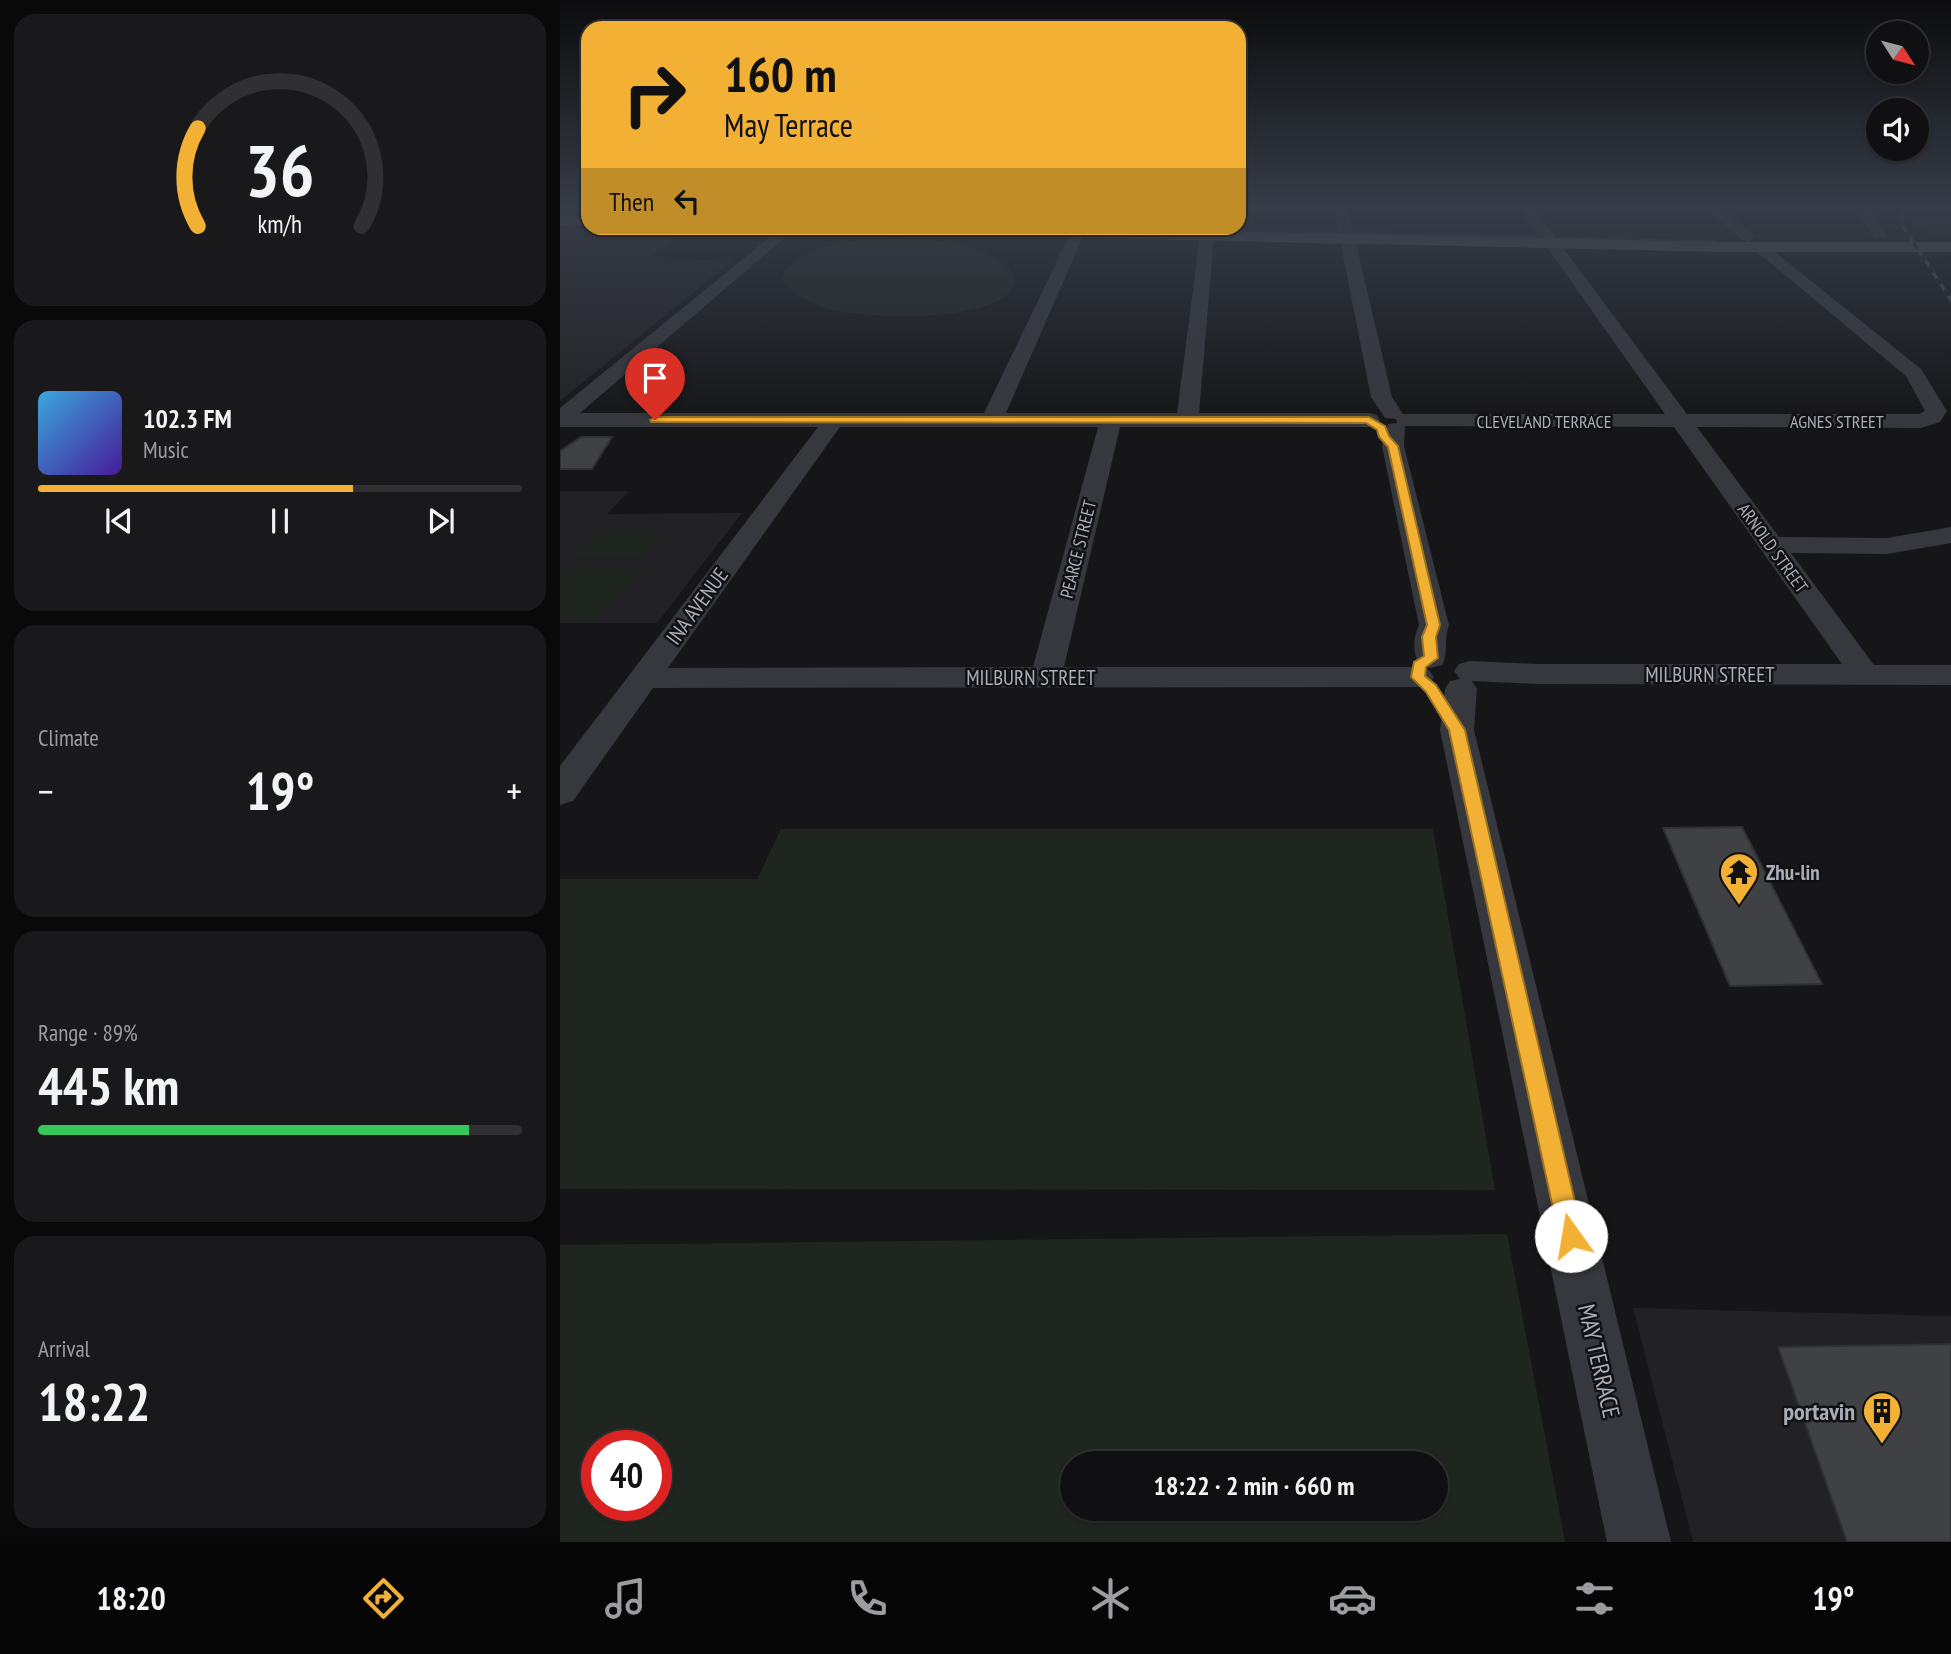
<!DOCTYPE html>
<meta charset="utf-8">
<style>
:root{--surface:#101012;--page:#19191b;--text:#f1f3f6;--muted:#9c9d9f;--line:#303032;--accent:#f2b134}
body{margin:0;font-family:"PT Sans Narrow",sans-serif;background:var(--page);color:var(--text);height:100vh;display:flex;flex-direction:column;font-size:26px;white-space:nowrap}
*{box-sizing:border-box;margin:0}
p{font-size:23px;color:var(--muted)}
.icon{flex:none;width:38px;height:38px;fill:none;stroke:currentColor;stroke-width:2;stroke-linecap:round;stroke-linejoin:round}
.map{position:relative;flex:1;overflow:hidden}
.details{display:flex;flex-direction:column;gap:14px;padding:14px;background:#09090a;width:560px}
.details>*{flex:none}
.top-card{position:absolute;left:21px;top:21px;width:665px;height:214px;border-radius:21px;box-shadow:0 2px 5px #0004,0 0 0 2px var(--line);background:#f2b134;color:#111;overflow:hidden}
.needle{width:46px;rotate:126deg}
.controls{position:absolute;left:1306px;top:21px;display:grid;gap:14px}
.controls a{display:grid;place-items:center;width:63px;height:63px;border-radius:50%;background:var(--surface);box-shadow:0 2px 5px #0004,0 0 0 2px var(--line);font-size:35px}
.speed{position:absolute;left:21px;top:1430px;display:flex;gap:14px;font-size:35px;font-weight:700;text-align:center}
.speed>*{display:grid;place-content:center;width:91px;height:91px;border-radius:50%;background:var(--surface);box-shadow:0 2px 5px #0004,0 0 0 2px var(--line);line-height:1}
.speed .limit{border:10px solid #d22;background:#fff;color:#111}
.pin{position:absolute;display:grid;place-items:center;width:60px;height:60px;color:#fff;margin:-72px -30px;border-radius:50% 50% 50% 0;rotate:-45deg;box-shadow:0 0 7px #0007}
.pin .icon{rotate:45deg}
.me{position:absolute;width:77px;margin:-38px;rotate:347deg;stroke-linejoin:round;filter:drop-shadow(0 0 5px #0008)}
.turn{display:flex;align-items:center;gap:24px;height:147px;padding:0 28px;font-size:32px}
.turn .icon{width:91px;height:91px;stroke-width:2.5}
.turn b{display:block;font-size:49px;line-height:60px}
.then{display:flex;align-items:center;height:66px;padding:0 28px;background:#0003;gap:14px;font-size:26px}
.big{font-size:52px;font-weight:600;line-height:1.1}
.details .card{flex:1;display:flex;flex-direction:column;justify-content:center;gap:10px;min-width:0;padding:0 24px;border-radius:21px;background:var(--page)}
.details .dial{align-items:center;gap:0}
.dial svg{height:182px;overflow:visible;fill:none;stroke:var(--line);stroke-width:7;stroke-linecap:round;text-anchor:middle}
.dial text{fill:var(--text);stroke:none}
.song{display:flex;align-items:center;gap:21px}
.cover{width:84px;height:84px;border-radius:10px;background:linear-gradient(135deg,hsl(200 70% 55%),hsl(260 70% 35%))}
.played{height:7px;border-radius:4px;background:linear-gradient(90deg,var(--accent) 65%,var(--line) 65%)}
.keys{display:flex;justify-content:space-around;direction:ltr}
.heat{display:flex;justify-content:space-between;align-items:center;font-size:38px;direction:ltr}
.charge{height:10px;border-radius:5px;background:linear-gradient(90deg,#34c759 89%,var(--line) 0)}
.trip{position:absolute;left:500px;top:1451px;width:388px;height:70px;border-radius:35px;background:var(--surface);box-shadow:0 2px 5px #0004,0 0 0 2px var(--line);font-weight:600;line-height:70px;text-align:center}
.tab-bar{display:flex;height:112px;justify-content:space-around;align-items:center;background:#060607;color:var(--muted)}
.tab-bar .icon{width:49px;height:49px}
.tab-bar .current{color:var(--accent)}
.tab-bar b{font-size:32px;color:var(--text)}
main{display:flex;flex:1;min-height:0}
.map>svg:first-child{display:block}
.built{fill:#222225}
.green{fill:#1e261f;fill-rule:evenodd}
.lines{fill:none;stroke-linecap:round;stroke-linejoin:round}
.stream{stroke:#2c353c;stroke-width:3.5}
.building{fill:#404145;stroke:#303034;stroke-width:2}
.minor{fill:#37383d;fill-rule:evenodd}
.major{fill:#53555c;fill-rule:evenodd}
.rail-casing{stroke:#4a4c52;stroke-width:3.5}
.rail{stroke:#111113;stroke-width:2.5;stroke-dasharray:7;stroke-linecap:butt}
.route{fill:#f2b134;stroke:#9d7322;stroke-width:2}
.labels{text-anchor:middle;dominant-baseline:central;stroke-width:5;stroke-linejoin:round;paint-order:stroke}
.far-street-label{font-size:18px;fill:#a8adb8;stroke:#111113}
.street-label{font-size:21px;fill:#a8adb8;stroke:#111113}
.poi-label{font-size:21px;font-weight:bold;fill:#a8adb8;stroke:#111113;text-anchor:start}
.near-street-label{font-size:24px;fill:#a8adb8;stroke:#111113}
.near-poi-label{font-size:24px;font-weight:bold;fill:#a8adb8;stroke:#111113;text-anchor:end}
</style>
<main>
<section class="details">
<div class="card dial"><svg viewBox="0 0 100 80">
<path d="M14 69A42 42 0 1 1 86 69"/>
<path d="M14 69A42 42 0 0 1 14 26" stroke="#f2b134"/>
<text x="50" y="56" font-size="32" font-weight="700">36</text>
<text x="50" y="72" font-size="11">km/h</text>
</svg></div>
<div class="card">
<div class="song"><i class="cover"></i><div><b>102.3 FM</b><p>Music</p></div></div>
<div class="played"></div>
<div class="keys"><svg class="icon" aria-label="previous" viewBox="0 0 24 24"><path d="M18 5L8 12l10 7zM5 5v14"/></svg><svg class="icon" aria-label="pause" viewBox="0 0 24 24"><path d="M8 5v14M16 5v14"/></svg><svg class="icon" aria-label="next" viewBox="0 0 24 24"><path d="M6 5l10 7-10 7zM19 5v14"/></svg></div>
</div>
<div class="card"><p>Climate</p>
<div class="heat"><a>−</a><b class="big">19°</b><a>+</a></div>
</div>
<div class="card"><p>Range · 89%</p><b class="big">445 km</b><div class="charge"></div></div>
<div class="card"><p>Arrival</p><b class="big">18:22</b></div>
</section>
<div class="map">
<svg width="1391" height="1542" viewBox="0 0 1391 1542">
<rect width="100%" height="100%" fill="#161618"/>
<g class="built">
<path d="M 0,224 L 28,224 L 28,228 L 129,228 L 86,258 L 172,261 L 0,401 Z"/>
<path d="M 0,491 L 69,491 L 47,514 L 182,513 L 97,623 L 0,623 Z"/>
<path d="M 1073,1308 L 1391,1316 L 1391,1542 L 1133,1542 Z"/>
</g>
<g class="green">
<path d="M 1323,205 L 1391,205 L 1391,235 L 1361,231 Z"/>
<path d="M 339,239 C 377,240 420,242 450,269 C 456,276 456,286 449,293 C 420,322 316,318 277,311 C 256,307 235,296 222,280 L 224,271 C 252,241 300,239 339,239 Z"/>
<path d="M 38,534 L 93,534 L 88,540 L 95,540 L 82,556 L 9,557 L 24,542 L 31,542 Z"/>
<path d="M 0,570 L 79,570 L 38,618 L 0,618 Z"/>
<path d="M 221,829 L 873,829 L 935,1190 L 0,1189 L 0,879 L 197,879 Z"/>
<path d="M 947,1234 L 1005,1542 L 0,1542 L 0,1245 ZM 37,1446 L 96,1446 L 96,1505 L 37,1505 ZM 877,1463 L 877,1508 L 513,1508 L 513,1463 Z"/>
</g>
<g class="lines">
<g class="stream">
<path d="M 557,228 L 774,233"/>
<path d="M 796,233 L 977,237"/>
<path d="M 998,238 L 1154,242"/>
</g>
</g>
<g class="building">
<path d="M 21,437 L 52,437 L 32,469 L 0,469 L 0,451 Z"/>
<path d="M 1182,827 L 1262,984 L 1170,986 L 1103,828 Z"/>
<path d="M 1391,1344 L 1391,1542 L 1287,1542 L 1218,1347 Z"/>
</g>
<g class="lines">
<g class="minor">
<path d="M 773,205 L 787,205 L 832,397 L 843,414 L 1105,414 L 957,205 L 971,205 L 1127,414 L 1359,414 L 1365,411 L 1346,376 L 1196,251 L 1193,248 L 1201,243 L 1206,245 L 1361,369 L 1387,411 L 1380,422 L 1361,428 L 1137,427 L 1219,537 L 1327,538 L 1391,527 L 1391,543 L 1327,554 L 1231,553 L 1314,665 L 1391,665 L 1391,685 L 978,684 L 912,681 L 917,689 L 914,730 L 1111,1542 L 1047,1542 L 880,730 L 885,689 L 890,681 L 900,679 L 894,671 L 899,664 L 910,661 L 978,664 L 1282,664 L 1114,427 L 845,426 L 844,446 L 889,625 C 883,640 889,653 882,665 L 871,668 L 860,665 C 852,652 853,638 859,625 L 822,446 L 828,424 L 837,423 L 836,419 L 825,418 L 811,397 Z"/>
<path d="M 1142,205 L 1158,205 L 1196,237 L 1188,242 L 1183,240 Z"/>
<path d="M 1293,205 L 1307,205 L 1327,235 L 1325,238 L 1315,238 Z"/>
<path d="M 221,228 L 236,228 L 20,413 L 424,413 L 511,232 L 518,228 L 525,232 L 446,413 L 617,413 L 640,236 L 642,233 L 652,233 L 654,236 L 639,413 L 809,413 L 817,415 L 820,420 L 817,425 L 809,427 L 560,427 L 504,667 L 858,667 L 869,670 L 874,677 L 869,684 L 858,687 L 93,688 L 13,801 L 0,805 L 0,766 L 258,427 L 0,427 L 0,408 ZM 280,427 L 538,427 L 473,667 L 108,668 Z"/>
</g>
<g class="major">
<path d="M 0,215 L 28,216 L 28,226 L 0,225 Z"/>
<path d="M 303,228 L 509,228 L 1164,242 L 1391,242 L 1391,252 L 1164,252 L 311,233 Z"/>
</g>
<g class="rail-casing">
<path id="rail" d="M 1344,205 L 1341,217 L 1344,228 L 1391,300"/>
</g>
<use href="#rail" class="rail"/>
</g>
<linearGradient id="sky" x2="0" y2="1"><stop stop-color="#0c0c0d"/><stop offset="0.49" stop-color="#363c48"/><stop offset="1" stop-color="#363c48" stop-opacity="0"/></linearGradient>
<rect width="1391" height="421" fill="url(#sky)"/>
<path class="route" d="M 95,417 L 809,417 L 825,426 L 829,436 L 838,446 L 880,625 L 876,637 L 878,658 L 866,667 L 865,676 L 876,685 L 905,730 L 1023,1236 L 1019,1244 L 1011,1247 L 1002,1244 L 999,1236 L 889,730 L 866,692 L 851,677 L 854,662 L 864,656 L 862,637 L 867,625 L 828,447 L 819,437 L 817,430 L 806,423 L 91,422 L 90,420 Z"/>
<defs>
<g id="temple-pin" transform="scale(2.0125)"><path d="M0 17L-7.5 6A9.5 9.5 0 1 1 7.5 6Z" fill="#f2b134" stroke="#111113"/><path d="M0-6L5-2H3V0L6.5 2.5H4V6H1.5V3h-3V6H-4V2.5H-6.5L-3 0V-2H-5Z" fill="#111"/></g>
<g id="building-pin" transform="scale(2.0125)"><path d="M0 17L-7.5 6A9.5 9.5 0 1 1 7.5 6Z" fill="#f2b134" stroke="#111113"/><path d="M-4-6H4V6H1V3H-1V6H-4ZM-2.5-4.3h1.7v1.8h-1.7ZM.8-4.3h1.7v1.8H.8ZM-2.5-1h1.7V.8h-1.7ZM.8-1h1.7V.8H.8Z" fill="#111"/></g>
</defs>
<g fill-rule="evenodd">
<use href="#temple-pin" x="1179" y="872"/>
<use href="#building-pin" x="1322" y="1411"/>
</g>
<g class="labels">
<g class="far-street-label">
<text x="984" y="421">CLEVELAND TERRACE</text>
<text x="1277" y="421">AGNES STREET</text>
<text transform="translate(1213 548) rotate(54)">ARNOLD STREET</text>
<text transform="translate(518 549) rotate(-76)">PEARCE STREET</text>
</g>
<g class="street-label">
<text transform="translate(137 606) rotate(-54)">INA AVENUE</text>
<text x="1150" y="674">MILBURN STREET</text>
<text x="471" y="677">MILBURN STREET</text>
</g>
<g class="poi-label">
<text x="1206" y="872">Zhu-lin</text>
</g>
<g class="near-street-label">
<text transform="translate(1039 1361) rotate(77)">MAY TERRACE</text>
</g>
<g class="near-poi-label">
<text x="1295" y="1411">portavin</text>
</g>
</g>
</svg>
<div class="controls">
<a><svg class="needle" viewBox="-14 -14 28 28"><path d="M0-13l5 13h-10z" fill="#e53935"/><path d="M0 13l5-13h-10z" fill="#9c9d9f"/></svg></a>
<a><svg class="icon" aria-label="sound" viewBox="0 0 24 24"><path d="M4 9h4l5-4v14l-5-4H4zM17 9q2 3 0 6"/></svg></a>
</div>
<div class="speed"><div class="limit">40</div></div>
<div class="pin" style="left:95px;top:420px;background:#d93025"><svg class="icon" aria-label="arrive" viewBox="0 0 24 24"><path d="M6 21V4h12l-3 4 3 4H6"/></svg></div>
<svg class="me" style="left:1011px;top:1236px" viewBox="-20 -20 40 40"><circle r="19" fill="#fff"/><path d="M0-13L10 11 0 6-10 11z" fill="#f2b134"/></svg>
<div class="trip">18:22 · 2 min · 660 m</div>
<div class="top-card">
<div class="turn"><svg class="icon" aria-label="right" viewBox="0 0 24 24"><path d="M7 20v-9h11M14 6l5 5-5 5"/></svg><div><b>160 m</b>May Terrace</div></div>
<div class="then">Then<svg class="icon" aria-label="left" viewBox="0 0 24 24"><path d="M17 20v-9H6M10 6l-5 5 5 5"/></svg></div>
</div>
</div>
</main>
<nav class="tab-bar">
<b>18:20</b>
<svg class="icon current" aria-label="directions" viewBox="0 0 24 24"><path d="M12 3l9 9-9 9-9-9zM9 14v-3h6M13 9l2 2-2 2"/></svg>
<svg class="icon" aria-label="music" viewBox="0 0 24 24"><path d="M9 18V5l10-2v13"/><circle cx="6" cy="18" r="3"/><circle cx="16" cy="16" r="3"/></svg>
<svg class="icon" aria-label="phone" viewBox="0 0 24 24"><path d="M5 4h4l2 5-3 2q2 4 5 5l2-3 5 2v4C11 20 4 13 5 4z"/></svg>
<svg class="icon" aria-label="climate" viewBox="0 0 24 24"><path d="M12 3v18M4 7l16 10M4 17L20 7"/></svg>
<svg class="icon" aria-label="car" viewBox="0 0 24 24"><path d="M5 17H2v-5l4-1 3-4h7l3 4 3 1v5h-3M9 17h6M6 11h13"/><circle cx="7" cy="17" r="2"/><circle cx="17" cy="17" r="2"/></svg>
<svg class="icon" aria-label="filters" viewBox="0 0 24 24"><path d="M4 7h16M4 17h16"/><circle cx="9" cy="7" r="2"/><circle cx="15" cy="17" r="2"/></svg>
<b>19°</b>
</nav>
